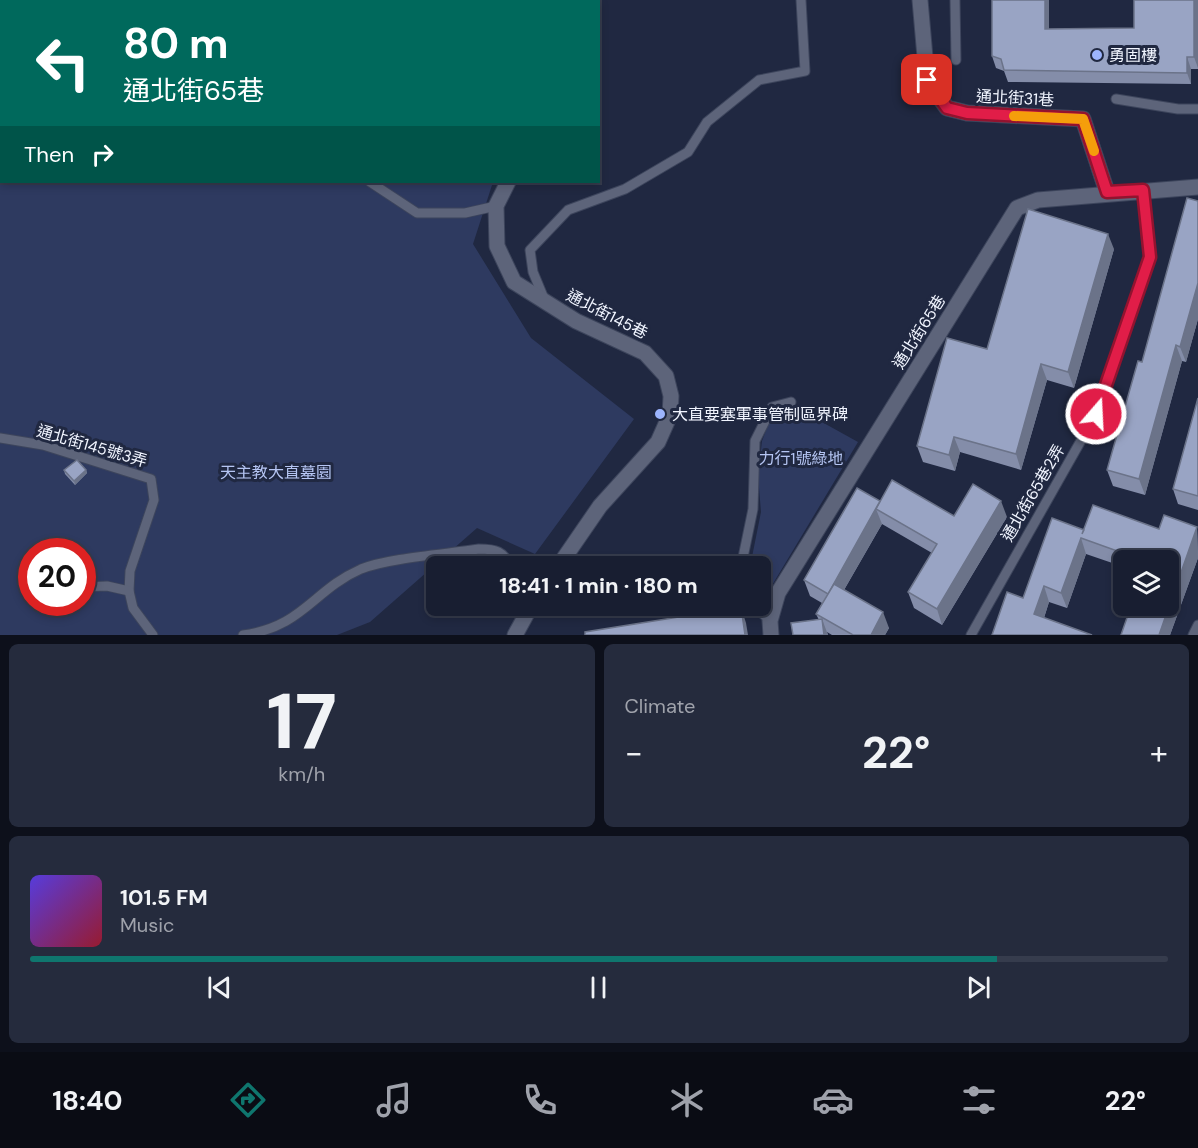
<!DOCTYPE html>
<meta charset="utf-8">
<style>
:root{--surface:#181e31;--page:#252b3d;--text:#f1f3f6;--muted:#9fa2ab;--line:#363c4d;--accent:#0f766e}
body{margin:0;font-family:"DM Sans","Noto Sans TC",sans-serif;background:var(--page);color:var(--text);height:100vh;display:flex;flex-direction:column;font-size:22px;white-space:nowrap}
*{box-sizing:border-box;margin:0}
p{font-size:20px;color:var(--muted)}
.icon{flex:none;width:33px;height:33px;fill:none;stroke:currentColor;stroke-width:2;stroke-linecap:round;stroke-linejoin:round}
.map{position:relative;height:635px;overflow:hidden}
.sheet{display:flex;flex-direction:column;gap:9px;padding:9px;background:#0d101b;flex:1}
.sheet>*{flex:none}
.top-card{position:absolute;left:0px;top:0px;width:600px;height:183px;box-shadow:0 3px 9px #0003,0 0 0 2px var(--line);background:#00695c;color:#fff;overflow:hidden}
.controls{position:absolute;left:1113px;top:550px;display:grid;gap:12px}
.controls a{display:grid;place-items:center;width:66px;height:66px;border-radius:9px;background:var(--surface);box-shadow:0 3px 9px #0003,0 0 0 2px var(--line);font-size:30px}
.speed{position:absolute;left:18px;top:538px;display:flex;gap:12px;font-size:30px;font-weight:700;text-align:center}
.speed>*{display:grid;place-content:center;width:78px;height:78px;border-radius:50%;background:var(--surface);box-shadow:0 3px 9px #0003,0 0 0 2px var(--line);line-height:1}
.speed .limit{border:9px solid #d22;background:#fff;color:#111}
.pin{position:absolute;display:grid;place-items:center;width:51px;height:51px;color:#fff;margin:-26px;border-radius:12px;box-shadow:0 3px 9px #0006}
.me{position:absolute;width:66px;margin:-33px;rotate:19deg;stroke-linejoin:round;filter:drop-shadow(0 0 4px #0008)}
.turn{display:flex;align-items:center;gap:21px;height:126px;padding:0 24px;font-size:27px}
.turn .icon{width:78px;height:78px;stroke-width:2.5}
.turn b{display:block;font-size:42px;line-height:51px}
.then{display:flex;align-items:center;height:57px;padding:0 24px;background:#0003;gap:12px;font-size:22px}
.big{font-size:45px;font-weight:700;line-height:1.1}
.sheet .widget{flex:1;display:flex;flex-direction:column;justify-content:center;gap:9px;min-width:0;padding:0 21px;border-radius:9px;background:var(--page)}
.sheet .dial{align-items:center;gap:0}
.dial b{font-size:78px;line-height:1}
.song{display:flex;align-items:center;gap:18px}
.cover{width:72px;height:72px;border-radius:9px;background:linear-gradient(135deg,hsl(250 70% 55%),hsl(350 70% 35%))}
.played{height:6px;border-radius:3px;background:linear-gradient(90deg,var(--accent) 85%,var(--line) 85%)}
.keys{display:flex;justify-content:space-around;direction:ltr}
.heat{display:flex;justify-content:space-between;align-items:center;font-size:33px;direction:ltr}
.sheet .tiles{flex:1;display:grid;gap:9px;grid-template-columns:1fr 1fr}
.widget:last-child{grid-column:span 2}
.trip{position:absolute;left:426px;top:556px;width:345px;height:60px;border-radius:9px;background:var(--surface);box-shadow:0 3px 9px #0003,0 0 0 2px var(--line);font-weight:700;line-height:60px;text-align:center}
.menu{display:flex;height:96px;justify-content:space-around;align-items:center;background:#0a0c14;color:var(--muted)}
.menu .icon{width:42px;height:42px}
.menu .active{color:var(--accent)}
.menu b{font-size:27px;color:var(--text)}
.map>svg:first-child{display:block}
.green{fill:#2e3a60;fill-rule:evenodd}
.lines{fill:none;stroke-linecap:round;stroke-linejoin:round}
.lane-casing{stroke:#3d455c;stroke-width:11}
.street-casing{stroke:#3d455c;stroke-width:17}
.lane{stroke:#5d647a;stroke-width:9}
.street{stroke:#5d647a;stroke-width:15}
.wall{fill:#848da9}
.shaded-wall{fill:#6b7389}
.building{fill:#99a4c4;stroke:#6b7389;stroke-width:1.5}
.route-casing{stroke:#92132f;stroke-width:15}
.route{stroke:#e11d48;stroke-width:10}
.slow{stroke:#f59e0b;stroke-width:10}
.poi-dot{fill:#9cb4fd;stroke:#202841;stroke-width:2}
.labels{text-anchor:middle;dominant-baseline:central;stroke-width:6;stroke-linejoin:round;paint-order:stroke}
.poi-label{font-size:16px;fill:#f1f5ff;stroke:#202841;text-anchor:start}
.street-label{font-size:16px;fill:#f1f5ff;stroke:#202841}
.park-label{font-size:16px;fill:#b5c5f3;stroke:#202841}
</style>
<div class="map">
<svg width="1198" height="635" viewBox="0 0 1198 635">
<rect width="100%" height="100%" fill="#202841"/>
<g class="green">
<path d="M 0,0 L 271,1 L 2,2 L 2,182 L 493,182 L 473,244 L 531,338 L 634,419 L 535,554 L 477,528 L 370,622 L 337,635 L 0,635 ZM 32,552 L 82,552 L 82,603 L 32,603 Z"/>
<path d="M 793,406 L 858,442 L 762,602 L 760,567 L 750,567 L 761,512 L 758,476 L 762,441 L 773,412 Z"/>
</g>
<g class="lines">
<g class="lane-casing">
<g id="lane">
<path d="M 955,0 L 956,60"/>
<path d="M 1116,99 L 1178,109 L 1198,109"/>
<path d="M 370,182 L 417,213 L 465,213 L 496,206"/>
<path d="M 545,301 L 533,272 L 530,250 L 568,210 L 625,189 L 688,152 L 707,122 L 759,80 L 805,71 L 801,0"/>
<path d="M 0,438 L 43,445 L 151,479 L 154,500 L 130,571 L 129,591 L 133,608 L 153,635"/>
<path d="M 741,567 L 753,509 L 755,441 L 772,407 L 791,402"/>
<path d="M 30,575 L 32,575"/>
<path d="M 82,587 L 107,586 L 129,591"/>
<path d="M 755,606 L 770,621"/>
<path d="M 243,635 C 303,627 313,590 361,569 C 388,558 447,554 479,549 C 496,549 503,551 512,567"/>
<path d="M 971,635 L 1096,414 L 1150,257 L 1143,190"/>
<path d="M 1193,635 L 1198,625"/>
</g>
</g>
<g class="street-casing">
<g id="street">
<path d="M 555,0 L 555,2"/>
<path d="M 920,0 L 927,80 L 947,108 L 967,113 L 1083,119 L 1107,192"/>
<path d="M 508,182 L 496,206 L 497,246 L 514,282 L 576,321 L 645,353 L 666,376 L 671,396 L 670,415 L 658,442 L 600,506 L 558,567"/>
<path d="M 515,635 L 531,606"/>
<path d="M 771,635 L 770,621 L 778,593 L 1017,208 L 1038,200 L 1198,187"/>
</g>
</g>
<use href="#lane" class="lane"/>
<use href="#street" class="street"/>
</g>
<g class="wall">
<path d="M 1198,0 L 1198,69 L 1191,69 L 1191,84 L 1008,82 L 1004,71 L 996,68 L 992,56 L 1049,29 L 1134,28 Z"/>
<path d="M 1198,201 L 1198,319 L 1186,362 L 1182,361 L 1145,495 L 1113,486 L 1107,470 Z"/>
<path d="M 1114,249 L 1074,388 L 1047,380 L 1021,470 L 960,452 L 955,471 L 923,462 L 917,446 L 987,349 Z"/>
<path d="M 1198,398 L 1198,510 L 1178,504 L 1173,489 Z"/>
<path d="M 64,470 L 86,470 L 87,473 L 75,485 L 65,474 Z"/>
<path d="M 880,501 L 954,516 L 1007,517 L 942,625 L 914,608 L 908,592 L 932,553 L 882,524 L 844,590 L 889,628 L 885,635 L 832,635 L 827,632 L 828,635 L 793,635 L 819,620 L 816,614 L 822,603 L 810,596 L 804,580 Z"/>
<path d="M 1197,527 L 1198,558 L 1170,635 L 1121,635 L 1168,561 L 1124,561 L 1124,567 L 1086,554 L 1067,608 L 1049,602 L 1044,618 L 992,635 L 1023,598 L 1084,530 Z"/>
</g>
<g class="shaded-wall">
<path d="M 1045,0 L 1049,0 L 1049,41 L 1045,29 Z"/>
<path d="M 1194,0 L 1198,0 L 1198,68 L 1194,57 Z"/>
<path d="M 1187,57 L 1191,69 L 1191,84 L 1187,73 Z"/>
<path d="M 1108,234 L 1114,249 L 1074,388 L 1068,372 Z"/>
<path d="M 1198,283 L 1198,319 L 1186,362 L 1180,347 Z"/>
<path d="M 1176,345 L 1182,361 L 1145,495 L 1139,479 Z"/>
<path d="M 1041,364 L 1047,380 L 1021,470 L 1016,454 Z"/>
<path d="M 954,437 L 960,452 L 955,471 L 949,455 Z"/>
<path d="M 86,470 L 87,473 L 75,485 L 74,481 Z"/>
<path d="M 880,501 L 876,509 L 882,524 L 833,609 L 828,594 Z"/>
<path d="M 1001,501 L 1007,517 L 942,625 L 937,609 Z"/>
<path d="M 1197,527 L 1198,558 L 1170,635 L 1159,635 Z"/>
<path d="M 1081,538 L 1086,554 L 1067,608 L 1061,593 Z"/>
<path d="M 1044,586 L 1049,602 L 1040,630 L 1034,614 Z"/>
<path d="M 741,607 L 746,623 L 748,635 L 745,635 Z"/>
<path d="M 883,612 L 889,628 L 885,635 L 871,635 Z"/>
<path d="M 822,619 L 828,635 L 824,635 Z"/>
</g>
<g class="building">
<path d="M 992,0 L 1045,0 L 1045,29 L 1134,28 L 1134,0 L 1194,0 L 1194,57 L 1187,57 L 1187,73 L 1004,70 L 1001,59 L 992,56 Z"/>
<path d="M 1187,198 L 1198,201 L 1198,283 L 1180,347 L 1176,345 L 1139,479 L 1107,470 L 1138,361 L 1142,362 Z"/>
<path d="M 1028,209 L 1108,234 L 1068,372 L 1041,364 L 1016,454 L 954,437 L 949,455 L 917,446 L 947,338 L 987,349 Z"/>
<path d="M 1198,398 L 1198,496 L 1173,489 Z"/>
<path d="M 77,460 L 86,470 L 74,481 L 64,470 Z"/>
<path d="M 892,480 L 954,516 L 973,484 L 1001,501 L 937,609 L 908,592 L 937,544 L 876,509 Z"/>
<path d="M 857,488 L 880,501 L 828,594 L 804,580 Z"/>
<path d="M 1093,505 L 1159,529 L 1164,515 L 1197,527 L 1159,635 L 1121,635 L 1131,606 L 1168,606 L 1168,561 L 1145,561 L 1081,538 L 1061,593 L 1044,586 L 1034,614 L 1092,635 L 992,635 L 1007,592 L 1023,598 L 1052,518 L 1084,530 L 1082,534 Z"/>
<path d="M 834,584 L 883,612 L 871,635 L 853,635 L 816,614 Z"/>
<path d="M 741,607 L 745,635 L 585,635 L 585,632 Z"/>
<path d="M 822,619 L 824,635 L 793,635 L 791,623 Z"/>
</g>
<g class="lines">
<g class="route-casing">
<path id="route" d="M 927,80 L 947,108 L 967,113 L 1083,119 L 1107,192 L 1143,190 L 1150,257 L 1096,414"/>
</g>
<use href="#route" class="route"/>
<path class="slow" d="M 1014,116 L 1083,119 L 1094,151"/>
</g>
<g class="poi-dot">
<circle cx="1097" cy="55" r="6"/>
<circle cx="660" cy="414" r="6"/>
</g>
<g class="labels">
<g class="poi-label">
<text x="1109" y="55">勇固樓</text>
<text x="672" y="414">大直要塞軍事管制區界碑</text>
</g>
<g class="street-label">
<text transform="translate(1015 98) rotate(3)">通北街31巷</text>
<text transform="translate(607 314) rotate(27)">通北街145巷</text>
<text transform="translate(919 332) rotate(-58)">通北街65巷</text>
<text transform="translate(92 446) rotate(16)">通北街145號3弄</text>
<text transform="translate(1033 493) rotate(-60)">通北街65巷2弄</text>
</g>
<g class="park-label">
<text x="801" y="458">力行1號綠地</text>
<text x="276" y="472">天主教大直墓園</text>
</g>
</g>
</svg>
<div class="controls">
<a><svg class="icon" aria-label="layers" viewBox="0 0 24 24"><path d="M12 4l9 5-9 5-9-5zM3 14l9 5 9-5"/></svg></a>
</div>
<div class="speed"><div class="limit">20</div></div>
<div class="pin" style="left:927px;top:80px;background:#d93025"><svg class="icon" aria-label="arrive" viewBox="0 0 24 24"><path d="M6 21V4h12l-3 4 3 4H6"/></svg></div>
<svg class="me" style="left:1096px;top:414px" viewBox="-20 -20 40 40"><circle r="17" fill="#e11d48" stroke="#fff" stroke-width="3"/><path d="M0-11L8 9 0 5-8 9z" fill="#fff"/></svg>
<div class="trip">18:41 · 1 min · 180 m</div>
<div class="top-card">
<div class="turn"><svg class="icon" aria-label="left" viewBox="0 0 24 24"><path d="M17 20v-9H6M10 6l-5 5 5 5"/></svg><div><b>80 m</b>通北街65巷</div></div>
<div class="then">Then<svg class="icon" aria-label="right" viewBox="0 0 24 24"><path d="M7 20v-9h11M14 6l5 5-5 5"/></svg></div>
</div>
</div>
<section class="sheet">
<div class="tiles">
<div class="widget dial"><b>17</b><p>km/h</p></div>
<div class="widget"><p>Climate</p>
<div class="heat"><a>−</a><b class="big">22°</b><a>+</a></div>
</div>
<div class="widget">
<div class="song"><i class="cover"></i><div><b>101.5 FM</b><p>Music</p></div></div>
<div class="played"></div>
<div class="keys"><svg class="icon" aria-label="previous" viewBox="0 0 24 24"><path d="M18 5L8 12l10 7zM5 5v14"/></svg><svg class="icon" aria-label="pause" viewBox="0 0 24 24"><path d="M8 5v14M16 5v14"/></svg><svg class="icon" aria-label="next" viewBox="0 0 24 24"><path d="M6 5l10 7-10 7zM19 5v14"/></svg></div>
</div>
</div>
</section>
<nav class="menu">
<b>18:40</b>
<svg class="icon active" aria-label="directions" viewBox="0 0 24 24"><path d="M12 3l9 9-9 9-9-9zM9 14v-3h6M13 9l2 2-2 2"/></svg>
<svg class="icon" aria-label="music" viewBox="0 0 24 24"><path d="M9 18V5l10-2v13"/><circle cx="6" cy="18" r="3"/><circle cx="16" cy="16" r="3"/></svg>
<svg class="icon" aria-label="phone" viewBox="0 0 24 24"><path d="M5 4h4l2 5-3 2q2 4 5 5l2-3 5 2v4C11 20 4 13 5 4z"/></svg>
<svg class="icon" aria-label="climate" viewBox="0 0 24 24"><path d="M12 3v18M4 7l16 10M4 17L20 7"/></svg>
<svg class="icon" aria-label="car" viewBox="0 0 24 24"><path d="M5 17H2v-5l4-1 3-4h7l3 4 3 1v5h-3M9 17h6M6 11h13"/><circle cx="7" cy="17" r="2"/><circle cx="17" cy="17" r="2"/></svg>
<svg class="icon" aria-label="filters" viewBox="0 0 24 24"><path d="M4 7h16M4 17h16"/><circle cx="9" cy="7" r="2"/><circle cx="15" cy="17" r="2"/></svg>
<b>22°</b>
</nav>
